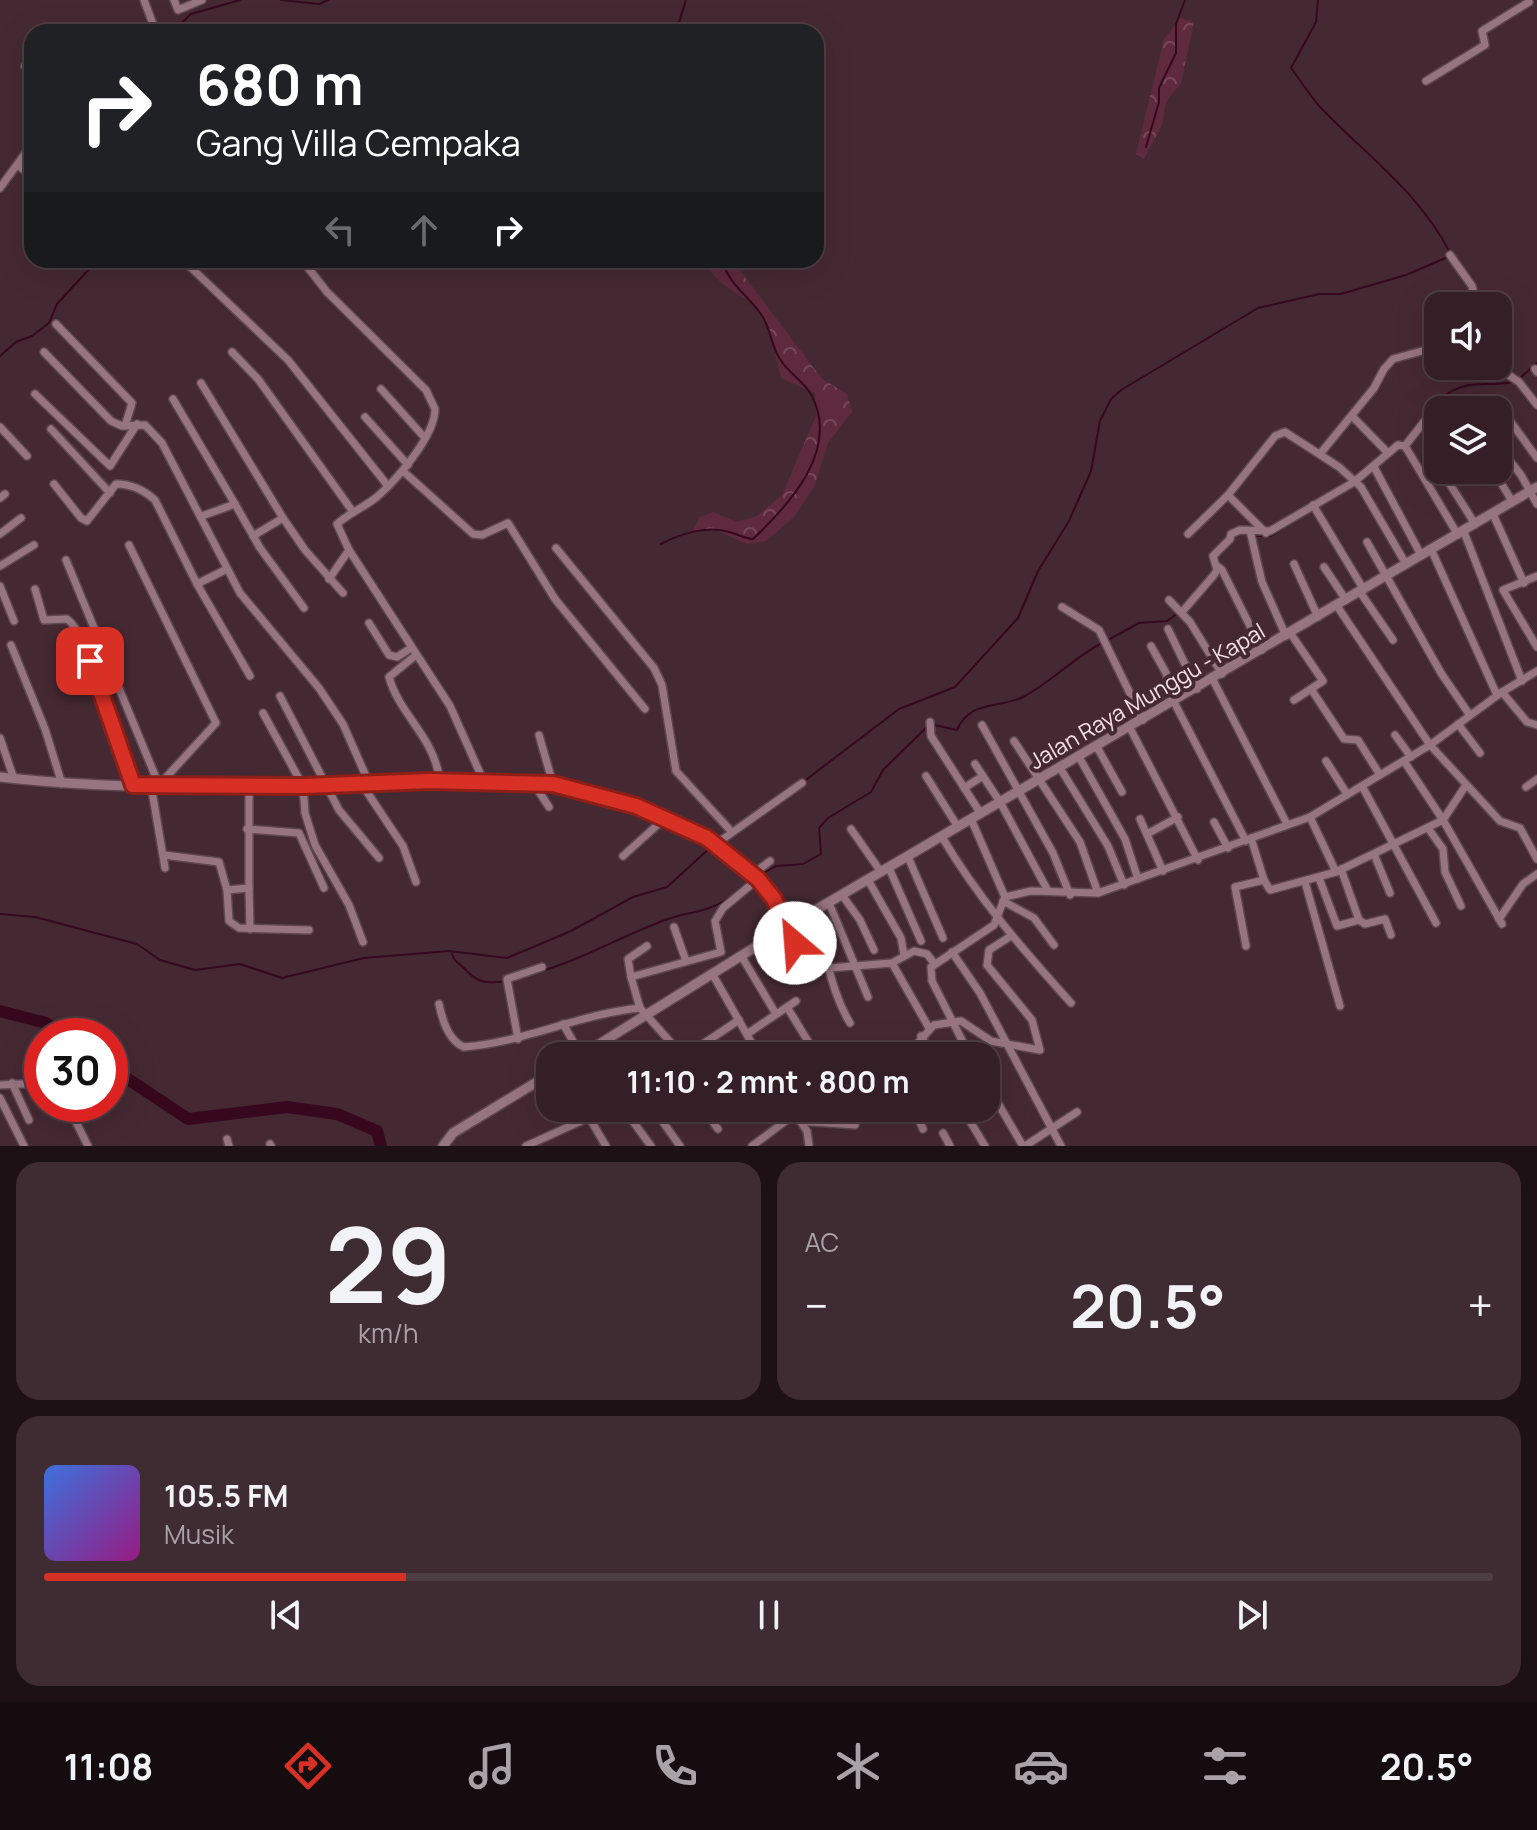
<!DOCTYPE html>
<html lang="id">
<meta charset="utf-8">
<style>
:root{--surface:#341f26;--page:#3f2c32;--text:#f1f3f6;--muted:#a9a2a7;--line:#4e3d43;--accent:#d93025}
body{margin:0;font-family:Manrope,sans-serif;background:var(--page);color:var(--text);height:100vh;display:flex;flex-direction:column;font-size:30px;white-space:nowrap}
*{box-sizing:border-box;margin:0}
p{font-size:26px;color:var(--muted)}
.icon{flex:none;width:44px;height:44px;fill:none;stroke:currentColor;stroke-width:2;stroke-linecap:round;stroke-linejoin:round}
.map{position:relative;height:1146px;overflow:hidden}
.panel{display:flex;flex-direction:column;gap:16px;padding:16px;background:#1d1115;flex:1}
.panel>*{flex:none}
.banner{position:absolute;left:24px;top:24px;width:800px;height:244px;border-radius:24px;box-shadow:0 8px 32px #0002,0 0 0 2px var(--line);background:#202124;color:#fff;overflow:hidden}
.fabs{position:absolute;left:1424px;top:292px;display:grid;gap:16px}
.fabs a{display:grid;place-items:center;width:88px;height:88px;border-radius:16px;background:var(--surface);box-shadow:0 8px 32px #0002,0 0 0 2px var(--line);font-size:40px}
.speed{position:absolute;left:24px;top:1018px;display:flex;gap:16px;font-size:40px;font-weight:700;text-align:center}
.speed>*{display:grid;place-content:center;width:104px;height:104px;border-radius:50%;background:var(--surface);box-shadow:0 8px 32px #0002,0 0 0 2px var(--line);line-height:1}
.speed .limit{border:12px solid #d22;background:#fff;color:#111}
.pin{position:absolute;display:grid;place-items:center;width:68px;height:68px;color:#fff;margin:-34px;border-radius:16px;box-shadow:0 4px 12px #0006}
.me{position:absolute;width:88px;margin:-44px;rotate:333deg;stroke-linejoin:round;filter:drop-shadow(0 0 6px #0008)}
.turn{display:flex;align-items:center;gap:28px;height:168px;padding:0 40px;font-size:36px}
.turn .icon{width:104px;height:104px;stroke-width:2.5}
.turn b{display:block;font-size:56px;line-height:68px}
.lanes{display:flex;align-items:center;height:76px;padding:0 40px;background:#0003;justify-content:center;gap:40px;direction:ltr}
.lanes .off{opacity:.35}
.big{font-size:60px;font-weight:700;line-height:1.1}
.panel .widget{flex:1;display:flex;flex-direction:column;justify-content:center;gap:12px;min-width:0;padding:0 28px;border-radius:24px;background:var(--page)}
.panel .dial{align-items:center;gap:0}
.dial b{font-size:104px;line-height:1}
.song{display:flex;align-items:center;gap:24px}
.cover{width:96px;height:96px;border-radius:12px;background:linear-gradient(135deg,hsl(220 70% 55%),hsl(310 70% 35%))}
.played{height:8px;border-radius:4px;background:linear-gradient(90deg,var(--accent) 25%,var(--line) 25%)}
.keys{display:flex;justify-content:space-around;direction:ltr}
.heat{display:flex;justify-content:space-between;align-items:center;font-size:44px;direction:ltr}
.panel .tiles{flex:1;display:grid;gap:16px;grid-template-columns:1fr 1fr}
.widget:last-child{grid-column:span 2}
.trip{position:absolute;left:536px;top:1042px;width:464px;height:80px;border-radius:24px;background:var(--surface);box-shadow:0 8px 32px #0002,0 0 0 2px var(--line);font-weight:700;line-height:80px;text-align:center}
.tab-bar{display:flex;height:128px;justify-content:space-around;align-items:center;background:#150c0f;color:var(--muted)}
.tab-bar .icon{width:56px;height:56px}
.tab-bar .selected{color:var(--accent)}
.tab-bar b{font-size:36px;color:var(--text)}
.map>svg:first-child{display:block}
.forest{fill:url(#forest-crowns)}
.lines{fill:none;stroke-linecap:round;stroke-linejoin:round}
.stream{stroke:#37081d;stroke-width:2}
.river{stroke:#37081d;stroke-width:12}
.street-casing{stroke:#60474f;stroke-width:10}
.secondary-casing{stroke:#60474f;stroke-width:12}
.street{stroke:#977580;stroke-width:7}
.secondary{stroke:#977580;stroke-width:9}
.route-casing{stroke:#8d1f18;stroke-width:20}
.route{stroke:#d93025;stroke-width:14}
.labels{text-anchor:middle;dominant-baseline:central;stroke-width:8;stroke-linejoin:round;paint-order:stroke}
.street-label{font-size:22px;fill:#f5e1e7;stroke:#452932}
</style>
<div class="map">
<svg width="1537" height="1146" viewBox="0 0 1537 1146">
<defs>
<pattern id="forest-crowns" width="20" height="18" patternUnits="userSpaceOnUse" patternTransform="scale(2)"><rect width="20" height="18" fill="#5f293e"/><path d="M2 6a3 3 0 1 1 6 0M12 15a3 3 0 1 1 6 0" fill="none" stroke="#77485a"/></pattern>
</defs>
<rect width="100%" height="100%" fill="#452932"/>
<g class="forest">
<path d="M 1181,18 L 1194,22 L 1181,83 L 1166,102 L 1162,125 L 1144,159 L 1136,154 L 1164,39 Z"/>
<path d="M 707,260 L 732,260 L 822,379 L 847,394 L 852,412 L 828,443 L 814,487 L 794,517 L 766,541 L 747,544 L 716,530 L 693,530 L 700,517 L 713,512 L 737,522 L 757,516 L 782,495 L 816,416 L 815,393 L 781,378 C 776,357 771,323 755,307 C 739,291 712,285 707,260 Z"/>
</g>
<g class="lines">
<g class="stream">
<path d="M 281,0 L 319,4 L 328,0"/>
<path d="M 1318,0 L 1316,22 L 1291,68 C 1301,81 1310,96 1321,108 C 1366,155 1420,193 1450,253"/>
<path d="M 172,32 L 191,14 L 240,0"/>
<path d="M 676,32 L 686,0"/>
<path d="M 1146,147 L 1159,102 L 1159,88 L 1176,53 L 1176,24 L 1185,0"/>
<path d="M 0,356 L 16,342 L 32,336 L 49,323 L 57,304 L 91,267 L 92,260"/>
<path d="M 1520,378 L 1537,363"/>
<path d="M 1443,397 C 1469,377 1486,388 1512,382"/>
<path d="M 1419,422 L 1435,402"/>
<path d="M 1345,491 L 1355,485"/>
<path d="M 1256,536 L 1271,536 L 1286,526"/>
<path d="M 661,544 C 680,534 707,525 729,532 C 738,534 743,538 753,539 C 791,503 839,450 812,396 C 804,381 788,373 780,359 C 771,346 771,328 761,314 C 744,291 733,289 721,260"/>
<path d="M 1108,640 L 1139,623 L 1167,621 L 1178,613"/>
<path d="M 934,725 L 957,730 C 970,699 1001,709 1025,696 C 1052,681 1075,657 1102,643"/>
<path d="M 803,782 L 899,709 L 955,687 L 1018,618 L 1038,571 L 1069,521 L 1091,471 L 1100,421 L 1111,399 L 1121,390 L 1258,308 L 1319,294 L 1341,294 L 1406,275 L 1448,257"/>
<path d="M 760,875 L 776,866 L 803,864 L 821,854 L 819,828 L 828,818 L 871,792 L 883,770 L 928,726"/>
<path d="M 0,914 L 35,917 L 137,944 L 160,960 L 195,970 L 240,964 L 282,978 L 364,958 L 449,951 L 507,958 L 571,931 L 633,897 L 667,887 L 710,848"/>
<path d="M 452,953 C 454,962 458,962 464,968 C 477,983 486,984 506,981"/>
<path d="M 535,973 C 582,960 623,935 668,919 C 688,912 707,912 726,900"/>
</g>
<g class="river">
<path d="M 0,1011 L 46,1023 L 66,1036"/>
<path d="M 110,1067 L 188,1119 L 287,1107 L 337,1114 L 377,1131 L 381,1146"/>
</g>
<g class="street-casing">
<g id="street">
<path d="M 144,0 L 156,32"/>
<path d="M 174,0 L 178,10 L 202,0"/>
<path d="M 25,66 L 32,63"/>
<path d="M 1426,81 L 1485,45 L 1482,31 L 1529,2"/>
<path d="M 18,165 L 32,177"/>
<path d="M 0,188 L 32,144"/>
<path d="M 1450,255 L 1472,286 L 1477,306"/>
<path d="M 183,260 L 288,360 L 388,486"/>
<path d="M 302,260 L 327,292 L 426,390 L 435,409 C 435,436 397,479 378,496 C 365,507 349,513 337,524 L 349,550"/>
<path d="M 56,324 L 132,403 L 125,426"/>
<path d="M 1498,345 L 1507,374 L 1519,382 L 1537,405"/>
<path d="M 44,352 L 111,421 L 122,426 L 145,425 L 162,443 L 240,593 L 319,688 L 343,724 L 369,783"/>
<path d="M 232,352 L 258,379 L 353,512"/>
<path d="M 1535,369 L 1537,372"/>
<path d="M 201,383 L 283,518"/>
<path d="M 381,389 L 424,437"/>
<path d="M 35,394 L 110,466 L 137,424"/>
<path d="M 173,399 L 235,504 L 202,516"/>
<path d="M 1505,414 L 1537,458"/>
<path d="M 1352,416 L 1388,453"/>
<path d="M 365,417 L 408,465"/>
<path d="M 0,427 L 27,456"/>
<path d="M 51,429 L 110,493"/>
<path d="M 1405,446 L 1458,535"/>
<path d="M 1502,451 L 1521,475 L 1537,504"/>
<path d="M 1320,454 L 1374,388 L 1384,369 L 1393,359 L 1422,351"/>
<path d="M 1374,467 L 1421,555"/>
<path d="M 1441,470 L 1475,524"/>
<path d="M 1493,470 L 1512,501"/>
<path d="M 403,471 L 473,534 L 482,535 L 508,523 L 555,599 L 645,709"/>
<path d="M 54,484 L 81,518 L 87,521 L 116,484 C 132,484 144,490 155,500 L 197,584 L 227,569"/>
<path d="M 1228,495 L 1266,533"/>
<path d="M 0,498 L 5,494"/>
<path d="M 235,504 L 260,548 L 304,608"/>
<path d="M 1313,505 L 1364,590"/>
<path d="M 1493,514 L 1524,583"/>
<path d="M 1250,531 L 1262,582 L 1286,636"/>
<path d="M 1464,532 L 1522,681"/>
<path d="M 0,534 L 21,518"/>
<path d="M 1188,534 L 1228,495 L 1275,436 L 1285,432 L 1339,467 L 1361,487 L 1406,564"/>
<path d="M 253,536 L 283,518 L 305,550 L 343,593"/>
<path d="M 1367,542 L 1441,673 L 1469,714"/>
<path d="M 129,545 L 216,723 L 159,785"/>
<path d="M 556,548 L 654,668 L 662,685 L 676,771 L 730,830"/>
<path d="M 1431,549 L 1497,695"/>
<path d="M 66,560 L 159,785"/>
<path d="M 1294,564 L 1318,617"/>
<path d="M 0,566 L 34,545"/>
<path d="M 1217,566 L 1222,570 L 1262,650"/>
<path d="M 1324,567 L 1346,600"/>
<path d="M 1537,576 L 1503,590 L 1537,647"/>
<path d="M 329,579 L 349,550 L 450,706 L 484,782"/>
<path d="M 197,584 L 250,676"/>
<path d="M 0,586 L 14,621"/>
<path d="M 35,589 L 44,620 L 67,619 C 92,637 122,750 133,785"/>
<path d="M 1360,592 L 1393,640"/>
<path d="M 1169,600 L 1190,622 L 1222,674"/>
<path d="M 1337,606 L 1430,745 L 1500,821 L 1520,828 L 1537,859"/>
<path d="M 1062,607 L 1099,630 L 1143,720"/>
<path d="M 1182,612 L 1214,575 L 1217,570 L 1213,556 L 1230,539 L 1231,534 L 1240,530 L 1270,531 L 1354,482 L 1398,445 L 1405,446 L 1441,400 L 1449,410"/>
<path d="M 369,623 L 389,655 L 397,657 L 411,648"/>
<path d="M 1168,629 L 1197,689"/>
<path d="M 1291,634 L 1323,681 L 1294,700"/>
<path d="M 11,645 L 45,729 L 62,784"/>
<path d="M 1151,646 L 1166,673 L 1174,702 L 1246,841"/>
<path d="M 416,655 L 389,677 C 400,716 434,736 440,781"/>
<path d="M 1213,680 L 1287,824"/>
<path d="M 1311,689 L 1344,739 L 1358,740 L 1380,775"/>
<path d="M 1502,692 L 1527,722 L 1537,725"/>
<path d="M 280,696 L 339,810 L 379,858"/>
<path d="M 263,713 L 303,786 L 305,813 L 315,845 L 349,905 L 363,942"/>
<path d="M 930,722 L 931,736 L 981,814"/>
<path d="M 1458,724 L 1480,753"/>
<path d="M 982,725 L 1053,853 L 1070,895"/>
<path d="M 1130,728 L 1198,860"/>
<path d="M 539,735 L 553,784"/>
<path d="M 1395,735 L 1411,757"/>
<path d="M 0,738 L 14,779"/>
<path d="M 1014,741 L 1080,842 L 1098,893"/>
<path d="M 1097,747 L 1122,792"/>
<path d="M 1079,757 L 1125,839 L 1138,879"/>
<path d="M 1326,761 L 1347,794"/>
<path d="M 1404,761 L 1443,820 L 1502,924"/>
<path d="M 975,764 L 1000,802 L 1048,891"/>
<path d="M 1060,768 L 1108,846 L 1124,885"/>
<path d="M 926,776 L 958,827"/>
<path d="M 532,781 L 549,807"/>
<path d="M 361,783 L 403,846 L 416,882"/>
<path d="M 151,785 L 165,868"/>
<path d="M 249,786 L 249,888 L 227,890 L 229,921 L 239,928 L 309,930"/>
<path d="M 1362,786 L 1436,923"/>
<path d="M 1526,787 L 1537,779"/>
<path d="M 964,788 L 983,776"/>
<path d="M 1310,817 L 1336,872 L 1443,820 L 1466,785"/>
<path d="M 971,819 L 1005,897"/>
<path d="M 1140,819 L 1163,871"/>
<path d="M 1214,822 L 1228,848"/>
<path d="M 1428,828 L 1443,849 L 1445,872 L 1461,906"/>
<path d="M 247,829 L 299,833 L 324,888"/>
<path d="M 851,829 L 881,872"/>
<path d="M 1147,834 L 1178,817"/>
<path d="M 942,837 C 978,898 1024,951 1071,1003"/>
<path d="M 1251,838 L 1264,880"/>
<path d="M 716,844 L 802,783"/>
<path d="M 1374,854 L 1390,893"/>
<path d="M 164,855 L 219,862 L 227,890"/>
<path d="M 623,856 L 664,819"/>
<path d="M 908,857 L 943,938"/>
<path d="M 889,868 L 921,941"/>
<path d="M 1341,869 L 1359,920 L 1365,924 L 1385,919 L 1391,935"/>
<path d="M 753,874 L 770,861"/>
<path d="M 1319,878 L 1337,926 L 1359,920"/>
<path d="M 868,880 L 901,938 L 904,955"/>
<path d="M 1305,882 L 1340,1006"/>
<path d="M 249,888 L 250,929"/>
<path d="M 842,895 L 860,920 L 874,950"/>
<path d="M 1003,901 L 1034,918 L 1054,945"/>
<path d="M 829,903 L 868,997"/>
<path d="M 811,913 C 827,950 829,988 850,1023"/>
<path d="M 1499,919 L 1523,884 L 1537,874"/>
<path d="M 791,926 L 799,961 L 825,961"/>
<path d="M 674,927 L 686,961"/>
<path d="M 1246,946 L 1235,887 L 1264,880 L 1270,890 L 1336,872"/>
<path d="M 952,952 L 980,993 L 1061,1146"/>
<path d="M 742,957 L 776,1014"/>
<path d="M 892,963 L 929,1028"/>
<path d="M 829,968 L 892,963 L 914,951 L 927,954 L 934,963"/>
<path d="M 713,975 L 759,1056"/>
<path d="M 631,977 L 628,959 L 647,946"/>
<path d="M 439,1004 C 442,1019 449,1041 464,1047 C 526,1042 579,1014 640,1008 L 683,1056"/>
<path d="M 787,1007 L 817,1056"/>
<path d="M 640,1008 L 631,977 L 721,952 L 715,921 L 723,908 L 758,879"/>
<path d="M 563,1024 L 581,1055"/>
<path d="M 747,1034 L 796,1001"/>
<path d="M 921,1036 L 932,1056"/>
<path d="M 518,1039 L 507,979 L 542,967"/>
<path d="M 914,1047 L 934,1025 L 961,1021 L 991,1041 L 1040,1050 L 1032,1020 L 987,965 L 989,950 L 1011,936"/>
<path d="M 685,1056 L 739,1020"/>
<path d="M 858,1056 L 870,1050 L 874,1056"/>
<path d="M 970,1056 L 932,981 L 931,967 L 994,925 L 1005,897 L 1031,891 L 1098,893 L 1310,817 L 1430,745 L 1502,692 L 1537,671"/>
<path d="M 12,1083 L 29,1120"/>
<path d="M 986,1083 L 1023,1146"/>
<path d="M 0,1085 L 42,1083"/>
<path d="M 0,1098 L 24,1146"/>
<path d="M 67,1104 L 88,1146"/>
<path d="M 623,1108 L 651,1146"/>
<path d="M 653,1108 L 680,1146"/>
<path d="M 703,1108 L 718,1129"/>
<path d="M 791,1108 L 807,1131 L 809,1146"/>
<path d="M 914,1108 L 923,1129"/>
<path d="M 962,1108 L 985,1146"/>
<path d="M 590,1119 L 606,1146"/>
<path d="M 800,1121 L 855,1125 L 848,1108"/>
<path d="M 943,1133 L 950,1146"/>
<path d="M 227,1139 L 229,1146"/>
<path d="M 270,1144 L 271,1146"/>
<path d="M 526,1146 L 610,1108"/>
<path d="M 752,1146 L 795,1114"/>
<path d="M 1025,1146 L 1077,1112"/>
</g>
</g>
<g class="secondary-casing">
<g id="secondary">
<path d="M 0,777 C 100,789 202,787 302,786 C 378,786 455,777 531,781 C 602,785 707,826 756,877 C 771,892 778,909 786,928"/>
<path d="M 774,899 L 802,918"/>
<path d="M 580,1056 L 802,918 L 1537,487"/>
<path d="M 443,1146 L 453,1133 L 550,1074"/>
</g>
</g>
<use href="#street" class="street"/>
<use href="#secondary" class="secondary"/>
</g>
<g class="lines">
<g class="route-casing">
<path id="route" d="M 90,661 L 133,785 L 303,786 L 430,781 L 553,784 L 636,806 L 707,838 L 758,879 L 774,899 L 786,928 L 791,926 L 795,943"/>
</g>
<use href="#route" class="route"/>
</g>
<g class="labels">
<g class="street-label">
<text transform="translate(1147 696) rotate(-30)">Jalan Raya Munggu - Kapal</text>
</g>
</g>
</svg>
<div class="fabs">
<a><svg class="icon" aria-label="sound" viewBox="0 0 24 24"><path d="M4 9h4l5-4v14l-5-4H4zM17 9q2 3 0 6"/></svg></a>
<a><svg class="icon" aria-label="layers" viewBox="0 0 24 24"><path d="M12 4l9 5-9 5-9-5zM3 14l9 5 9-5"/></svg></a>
</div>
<div class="speed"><div class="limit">30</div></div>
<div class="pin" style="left:90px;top:661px;background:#d93025"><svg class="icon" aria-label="arrive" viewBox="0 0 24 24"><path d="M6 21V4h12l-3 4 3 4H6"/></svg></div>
<svg class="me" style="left:795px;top:943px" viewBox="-20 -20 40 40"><circle r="19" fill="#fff"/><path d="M0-13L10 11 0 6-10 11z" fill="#d93025"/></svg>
<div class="trip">11:10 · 2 mnt · 800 m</div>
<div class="banner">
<div class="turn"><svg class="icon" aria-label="right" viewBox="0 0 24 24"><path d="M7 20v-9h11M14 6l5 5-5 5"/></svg><div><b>680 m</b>Gang Villa Cempaka</div></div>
<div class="lanes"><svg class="icon off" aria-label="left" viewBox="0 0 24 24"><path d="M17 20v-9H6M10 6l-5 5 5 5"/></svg><svg class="icon off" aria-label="ahead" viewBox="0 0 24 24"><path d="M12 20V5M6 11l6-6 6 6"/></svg><svg class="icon" aria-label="right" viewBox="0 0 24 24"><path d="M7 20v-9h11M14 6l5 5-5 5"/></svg></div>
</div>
</div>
<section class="panel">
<div class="tiles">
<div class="widget dial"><b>29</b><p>km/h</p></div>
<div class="widget"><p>AC</p>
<div class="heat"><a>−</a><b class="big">20.5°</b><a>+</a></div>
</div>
<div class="widget">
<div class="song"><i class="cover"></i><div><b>105.5 FM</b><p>Musik</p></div></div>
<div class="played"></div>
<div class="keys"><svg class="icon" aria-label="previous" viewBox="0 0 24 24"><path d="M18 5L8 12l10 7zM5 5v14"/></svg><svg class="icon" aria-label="pause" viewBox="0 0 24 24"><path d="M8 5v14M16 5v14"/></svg><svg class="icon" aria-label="next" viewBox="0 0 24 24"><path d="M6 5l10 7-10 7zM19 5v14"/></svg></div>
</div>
</div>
</section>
<nav class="tab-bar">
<b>11:08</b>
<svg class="icon selected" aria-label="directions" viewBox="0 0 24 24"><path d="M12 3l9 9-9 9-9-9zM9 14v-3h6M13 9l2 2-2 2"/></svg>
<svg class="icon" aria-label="music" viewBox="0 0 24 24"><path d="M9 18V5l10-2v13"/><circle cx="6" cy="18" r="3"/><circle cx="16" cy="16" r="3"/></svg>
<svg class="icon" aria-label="phone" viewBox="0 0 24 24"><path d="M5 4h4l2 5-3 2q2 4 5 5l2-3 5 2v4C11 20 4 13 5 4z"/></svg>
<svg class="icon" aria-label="climate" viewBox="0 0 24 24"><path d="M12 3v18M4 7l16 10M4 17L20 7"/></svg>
<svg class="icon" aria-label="car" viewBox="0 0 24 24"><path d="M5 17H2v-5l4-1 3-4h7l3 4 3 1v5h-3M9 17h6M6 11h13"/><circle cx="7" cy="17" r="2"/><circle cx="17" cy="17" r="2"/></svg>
<svg class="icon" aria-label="filters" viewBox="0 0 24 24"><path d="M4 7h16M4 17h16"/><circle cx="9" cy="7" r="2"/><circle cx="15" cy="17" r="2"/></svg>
<b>20.5°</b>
</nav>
